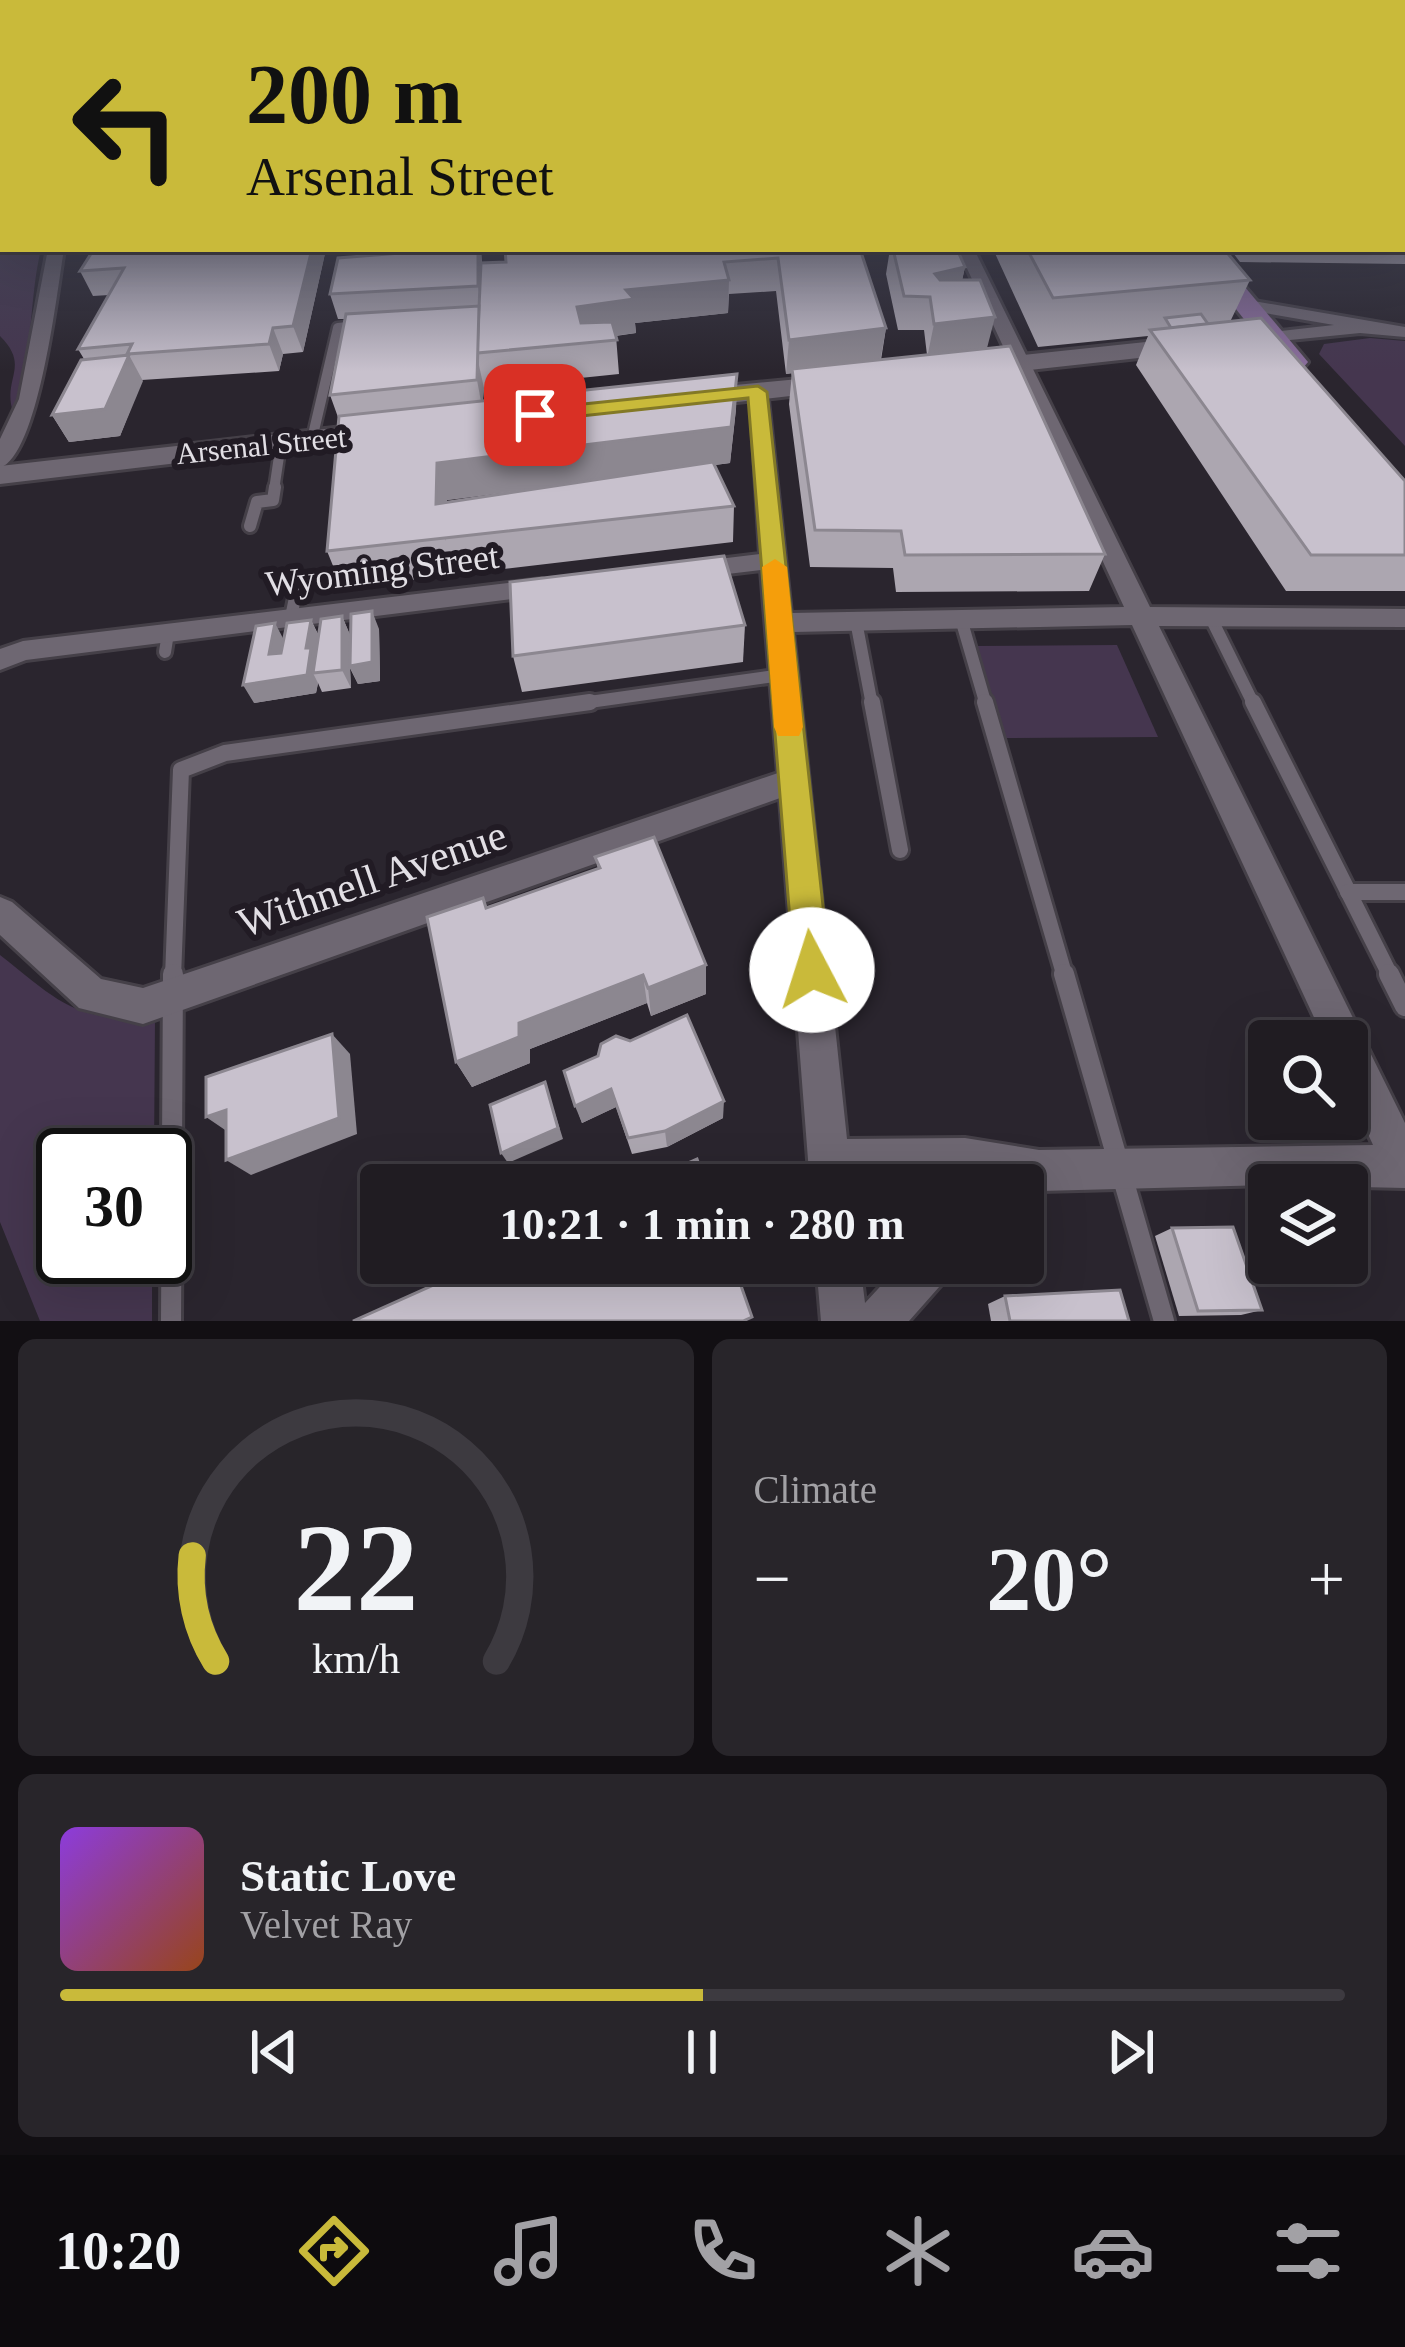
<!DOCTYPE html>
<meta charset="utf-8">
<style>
:root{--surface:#201c22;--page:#28252a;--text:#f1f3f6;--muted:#a2a1a5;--line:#3d3a40;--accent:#c9ba3a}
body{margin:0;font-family:Georgia,serif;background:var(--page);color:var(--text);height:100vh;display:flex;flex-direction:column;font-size:45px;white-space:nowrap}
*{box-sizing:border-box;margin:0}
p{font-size:39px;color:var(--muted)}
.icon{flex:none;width:66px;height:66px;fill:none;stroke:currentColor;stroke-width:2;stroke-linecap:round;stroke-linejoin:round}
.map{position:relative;height:1321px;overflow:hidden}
.sheet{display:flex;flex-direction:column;gap:18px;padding:18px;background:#120f13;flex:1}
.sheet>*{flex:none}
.hud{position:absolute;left:0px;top:0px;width:1407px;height:252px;box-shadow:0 12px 48px #0002,0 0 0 3px var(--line);background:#c9ba3a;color:#111;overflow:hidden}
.tools{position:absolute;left:1248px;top:1020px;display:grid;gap:24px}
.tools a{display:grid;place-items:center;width:120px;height:120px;border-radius:12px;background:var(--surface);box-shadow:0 12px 48px #0002,0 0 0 3px var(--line);font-size:60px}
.speed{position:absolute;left:36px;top:1128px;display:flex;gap:24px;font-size:60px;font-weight:700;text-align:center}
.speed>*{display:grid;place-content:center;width:156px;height:156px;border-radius:50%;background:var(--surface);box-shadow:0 12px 48px #0002,0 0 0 3px var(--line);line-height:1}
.speed .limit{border:6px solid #111;border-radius:18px;background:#fff;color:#111}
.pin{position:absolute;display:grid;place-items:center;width:102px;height:102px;color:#fff;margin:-51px;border-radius:24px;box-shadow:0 6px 18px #0006}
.me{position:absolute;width:132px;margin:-66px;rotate:355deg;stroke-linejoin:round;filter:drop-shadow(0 0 9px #0008)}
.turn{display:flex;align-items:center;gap:42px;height:252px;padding:0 48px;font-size:54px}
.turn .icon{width:156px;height:156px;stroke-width:2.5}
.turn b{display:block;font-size:84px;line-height:102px}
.big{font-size:90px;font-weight:800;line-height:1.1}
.sheet .widget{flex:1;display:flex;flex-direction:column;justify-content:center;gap:18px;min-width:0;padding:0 42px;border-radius:18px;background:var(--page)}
.sheet .dial{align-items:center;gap:0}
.dial svg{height:312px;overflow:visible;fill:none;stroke:var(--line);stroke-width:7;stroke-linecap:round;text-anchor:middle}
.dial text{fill:var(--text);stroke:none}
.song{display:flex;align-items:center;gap:36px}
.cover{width:144px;height:144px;border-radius:18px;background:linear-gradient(135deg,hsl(270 70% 55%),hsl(20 70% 35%))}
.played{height:12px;border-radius:6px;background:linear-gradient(90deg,var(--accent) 50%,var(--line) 50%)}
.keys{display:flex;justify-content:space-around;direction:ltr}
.heat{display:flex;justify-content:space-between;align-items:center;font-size:66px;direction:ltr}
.sheet .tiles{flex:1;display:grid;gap:18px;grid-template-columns:1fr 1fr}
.widget:last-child{grid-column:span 2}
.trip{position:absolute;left:360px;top:1164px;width:684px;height:120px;border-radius:12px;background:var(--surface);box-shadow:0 12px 48px #0002,0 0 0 3px var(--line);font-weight:800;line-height:120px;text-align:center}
.dock{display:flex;height:192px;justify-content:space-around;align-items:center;background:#0d0b0e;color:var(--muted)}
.dock .icon{width:84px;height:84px}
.dock .selected{color:var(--accent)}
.dock b{font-size:54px;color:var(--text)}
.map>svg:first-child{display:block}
.green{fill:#45364f}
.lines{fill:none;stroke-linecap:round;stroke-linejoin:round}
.lane-far3-casing{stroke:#454048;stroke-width:15}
.lane-far2-casing{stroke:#454048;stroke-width:18}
.lane-far1-casing{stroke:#454048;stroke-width:22}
.lane-casing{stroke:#454048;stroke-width:26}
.street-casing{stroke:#454048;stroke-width:6}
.secondary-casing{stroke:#454048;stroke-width:6}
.primary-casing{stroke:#454048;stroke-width:6}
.lane-far3{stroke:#6e6772;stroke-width:10}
.lane-far2{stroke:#6e6772;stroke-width:12}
.lane-far1{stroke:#6e6772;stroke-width:16}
.lane{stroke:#6e6772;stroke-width:20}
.street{fill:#6e6772;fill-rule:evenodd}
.secondary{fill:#6e6772;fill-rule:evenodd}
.primary{fill:#8b6e9d;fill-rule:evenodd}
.wall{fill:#aca6b0;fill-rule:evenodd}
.shaded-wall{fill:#8c8790}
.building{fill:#c8c1cd;stroke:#8c8790;stroke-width:3}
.route{fill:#c9ba3a;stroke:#837926;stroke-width:3}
.slow{fill:#f59e0b}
.labels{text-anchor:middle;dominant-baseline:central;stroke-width:12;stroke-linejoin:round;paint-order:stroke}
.far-street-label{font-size:30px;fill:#e2dfe5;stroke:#211b24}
.street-label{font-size:36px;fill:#e2dfe5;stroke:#211b24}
.near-street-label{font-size:42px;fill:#e2dfe5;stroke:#211b24}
</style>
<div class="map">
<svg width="1405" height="1321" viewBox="0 0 1405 1321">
<rect width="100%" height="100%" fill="#2a252e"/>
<g class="green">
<path d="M 0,208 L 3,249 L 41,249 C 28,303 34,361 13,412 C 2,378 31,367 0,336 Z"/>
<path d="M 1370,338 L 1405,341 L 1405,446 L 1319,354 L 1324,344 Z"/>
<path d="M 1117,645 L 1158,737 L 1001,738 L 975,646 Z"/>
<path d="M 0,955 C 61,1003 73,1021 155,1019 L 154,1155 L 63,1155 L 63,1257 L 152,1257 L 152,1321 L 40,1321 L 0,1222 Z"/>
</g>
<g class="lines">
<g class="lane-far3-casing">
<g id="lane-far3">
<path d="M 312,439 L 338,328 L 357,326"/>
<path d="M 274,490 L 281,443"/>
</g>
</g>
<g class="lane-far2-casing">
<g id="lane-far2">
<path d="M 250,526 L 257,502 L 273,500 L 275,487"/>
<path d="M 1210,616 L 1254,705"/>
<path d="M 291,617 L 296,593"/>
<path d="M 961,619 L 986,705"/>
<path d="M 856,621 L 872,705"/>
<path d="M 165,652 L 168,633"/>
<path d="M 568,705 L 782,675"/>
</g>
</g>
<g class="lane-far1-casing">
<g id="lane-far1">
<path d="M 872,702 L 900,850"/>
<path d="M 985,702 L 1065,977"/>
<path d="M 1253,702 L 1391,977"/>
<path d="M 1348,892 L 1405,892"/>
<path d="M 173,977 L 181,770 L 225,753 L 590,702"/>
</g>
</g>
<g class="lane-casing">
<g id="lane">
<path d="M 1064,974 L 1164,1321"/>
<path d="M 1389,974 L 1405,1006"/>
<path d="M 171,1321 L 173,974"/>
</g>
</g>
<g class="street-casing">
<g id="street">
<rect x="0" y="198" width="3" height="8"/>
<path d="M 48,249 L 64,249 C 57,291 39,454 0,468 L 0,439 L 19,399 Z"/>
<path d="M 958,249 L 974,249 L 1150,607 L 1405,609 L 1405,627 L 1159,626 L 1405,1123 L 1405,1188 L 1269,1185 L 1041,1191 L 1023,1198 L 1023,1185 L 984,1185 L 986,1182 L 965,1178 L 810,1185 L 780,798 L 143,1024 L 79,1008 L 0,935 L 0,897 L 12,902 L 101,979 L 143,988 L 778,773 L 761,570 L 694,578 L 682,570 L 694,562 L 760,554 L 750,387 L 767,391 L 791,613 L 1124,607 ZM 1132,625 L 1325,1041 L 1347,1041 L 1347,1088 L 1373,1145 L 1039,1150 L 965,1138 L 847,1139 L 793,632 Z"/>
<path d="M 1242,299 L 1405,327 L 1405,337 L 1360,333 L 1270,342 L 1261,337 L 1264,333 L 1334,325 L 1236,308 L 1236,300 Z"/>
<path d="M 542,579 L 554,588 L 551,594 L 26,660 L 0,670 L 0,649 L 23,641 Z"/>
<path d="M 816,1263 L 860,1263 L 865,1303 L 902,1263 L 954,1263 L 947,1278 L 909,1321 L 821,1321 Z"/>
</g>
</g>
<g class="secondary-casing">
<g id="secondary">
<path d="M 1193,337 L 1202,339 L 1206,345 L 1202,351 L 965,377 L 951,369 L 965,361 Z"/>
<path d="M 841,375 L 851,377 L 855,383 L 851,389 L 684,408 L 670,399 L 684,390 Z"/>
<path d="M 387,422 L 398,425 L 402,431 L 398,437 L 0,484 L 0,466 Z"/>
</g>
</g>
<g class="primary-casing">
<path id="primary" d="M 1188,249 L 1213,249 L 1303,356 L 1308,362 L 1303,368 L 1283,368 Z"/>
</g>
<use href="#lane-far3" class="lane-far3"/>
<use href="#lane-far2" class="lane-far2"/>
<use href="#lane-far1" class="lane-far1"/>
<use href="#lane" class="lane"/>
<use href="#street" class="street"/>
<use href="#secondary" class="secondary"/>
<use href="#primary" class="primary"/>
</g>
<g class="wall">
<path d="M 1404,186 L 1405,264 L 1240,262 L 1230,249 L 1404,249 Z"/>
<path d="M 326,249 L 303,352 L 283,354 L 279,371 L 142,380 L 120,436 L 69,442 L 52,415 L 84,359 L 78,349 L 109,295 L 93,296 L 80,271 Z"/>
<path d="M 413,249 L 481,249 L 482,263 L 506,262 L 505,249 L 860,249 L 886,328 L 881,360 L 927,355 L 924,330 L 898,330 L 886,274 L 890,249 L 957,249 L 965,267 L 962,280 L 987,349 L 1105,554 L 1089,591 L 896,592 L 893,568 L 810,567 L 789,404 L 792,373 L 786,374 L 776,291 L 729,294 L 728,313 L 635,323 L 636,333 L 616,336 L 619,374 L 484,388 L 483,401 L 737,374 L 736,409 L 730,463 L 715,465 L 734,506 L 733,542 L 342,588 L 327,551 L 339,420 L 330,395 L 345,319 L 338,319 L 330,294 L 413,252 ZM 579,483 L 447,502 L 447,500 Z"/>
<path d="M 993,249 L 1224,249 L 1250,280 L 1230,322 L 1405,481 L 1405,591 L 1286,591 L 1136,365 L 1148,336 L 1038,347 Z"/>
<path d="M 342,616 L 350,635 L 379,629 L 380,681 L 358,684 L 350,668 L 351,688 L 322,692 L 318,683 L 316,693 L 254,703 L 311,620 L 319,636 Z"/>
<path d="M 745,625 L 743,662 L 522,692 L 513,656 Z"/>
<path d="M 595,857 L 706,965 L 706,994 L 651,1016 L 647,1003 L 530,1049 L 530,1063 L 472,1087 L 456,1062 L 483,898 L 487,907 L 598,869 Z"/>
<path d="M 564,1071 L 723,1118 L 667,1147 L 632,1154 L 616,1107 L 582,1123 Z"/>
<path d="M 1172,1228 L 1262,1310 L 1241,1315 L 1179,1316 L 1155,1236 Z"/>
<path d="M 1005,1296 L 1129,1321 L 991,1321 L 988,1304 Z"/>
</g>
<g class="shaded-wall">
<path d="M 312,249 L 326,249 L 303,352 L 293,326 Z"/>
<path d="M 478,249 L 481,249 L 483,308 L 478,286 Z"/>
<path d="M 965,267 L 958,300 L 935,274 Z"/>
<path d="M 729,280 L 728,313 L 635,323 L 636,333 L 581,340 L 577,307 L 626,290 Z"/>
<path d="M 995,317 L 986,352 L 927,358 L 934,324 Z"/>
<path d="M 273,328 L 283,354 L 279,371 L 269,344 Z"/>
<path d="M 886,328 L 880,362 L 786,374 L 789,340 Z"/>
<path d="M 129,355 L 143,381 L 120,436 L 69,442 L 52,415 Z"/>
<path d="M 478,361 L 484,388 L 482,407 L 477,380 Z"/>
<path d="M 737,374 L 736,409 L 730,463 L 447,500 L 446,541 L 436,504 L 437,463 Z"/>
<path d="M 372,611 L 379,629 L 380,681 L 358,684 L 350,668 L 351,688 L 342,670 L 342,616 L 350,635 Z"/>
<path d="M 311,620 L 320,639 L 313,673 L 318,683 L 316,693 L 254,703 L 243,685 L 306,648 Z"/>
<path d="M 275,623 L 285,642 L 279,673 L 269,654 Z"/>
<path d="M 706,965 L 706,994 L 651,1016 L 648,988 Z"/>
<path d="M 643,975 L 647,1003 L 530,1049 L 530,1063 L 472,1087 L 456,1062 L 519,1023 Z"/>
<path d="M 332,1034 L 350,1054 L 357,1134 L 251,1175 L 226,1160 Z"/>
<path d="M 545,1082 L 563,1139 L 508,1163 L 501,1153 Z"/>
<path d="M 611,1089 L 616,1107 L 582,1123 L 575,1106 Z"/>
<path d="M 724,1101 L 723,1118 L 667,1147 L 665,1131 Z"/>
<path d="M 226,1110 L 231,1134 L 206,1117 Z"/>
</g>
<g class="building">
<rect x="1404" y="186" width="1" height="46"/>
<path d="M 94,249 L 312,249 L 293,326 L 273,328 L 269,344 L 127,354 L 132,344 L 78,349 L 124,268 L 80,271 Z"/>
<path d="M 413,249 L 478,249 L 478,286 L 330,294 L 338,258 L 413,252 Z"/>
<path d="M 505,249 L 860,249 L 886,328 L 789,340 L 778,258 L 724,262 L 729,280 L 626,290 L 634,299 L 577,307 L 581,323 L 612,322 L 617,340 L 477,353 L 481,263 L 506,262 Z"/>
<path d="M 893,249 L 957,249 L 965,267 L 935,274 L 940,280 L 980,280 L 995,317 L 934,324 L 930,297 L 904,296 Z"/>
<path d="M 1027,249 L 1224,249 L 1250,280 L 1053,298 Z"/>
<path d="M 479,306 L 477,380 L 330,395 L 346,314 Z"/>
<path d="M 1201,314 L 1208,324 L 1171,328 L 1165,318 Z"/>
<path d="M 1261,318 L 1405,481 L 1405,555 L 1311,555 L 1150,330 Z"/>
<path d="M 1010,346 L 1105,554 L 905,555 L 901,531 L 815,530 L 792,369 Z"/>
<path d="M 129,355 L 105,409 L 52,415 L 81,360 Z"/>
<path d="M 737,374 L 731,427 L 437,463 L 436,504 L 713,462 L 734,506 L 327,551 L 339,416 Z"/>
<path d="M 724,556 L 745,625 L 513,656 L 510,582 Z"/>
<path d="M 372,611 L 372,662 L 350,666 L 351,614 Z"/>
<path d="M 342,616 L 342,670 L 313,673 L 321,619 Z"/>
<path d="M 311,620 L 306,648 L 311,648 L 307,675 L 243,685 L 256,626 L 275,623 L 269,654 L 281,653 L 287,623 Z"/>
<path d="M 654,837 L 706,965 L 648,988 L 643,975 L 519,1023 L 519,1037 L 456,1062 L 427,917 L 483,898 L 486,908 L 600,868 L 595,857 Z"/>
<path d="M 687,1015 L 724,1101 L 665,1131 L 628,1138 L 611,1089 L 575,1106 L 564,1071 L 598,1056 L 601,1044 L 616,1036 L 630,1041 Z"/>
<path d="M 332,1034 L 339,1118 L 226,1160 L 226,1110 L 206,1117 L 206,1077 Z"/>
<path d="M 545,1082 L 558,1128 L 501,1153 L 490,1105 Z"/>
<path d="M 697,1159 L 706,1185 L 638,1185 Z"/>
<path d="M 1233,1227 L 1262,1310 L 1198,1311 L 1172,1228 Z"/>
<path d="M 437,1263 L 733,1263 L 752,1317 L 743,1321 L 353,1321 L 440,1282 Z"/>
<path d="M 1120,1290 L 1129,1321 L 1010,1321 L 1005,1296 Z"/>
</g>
<linearGradient id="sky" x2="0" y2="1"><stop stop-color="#171419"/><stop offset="0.5" stop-color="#444657"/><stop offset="1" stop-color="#444657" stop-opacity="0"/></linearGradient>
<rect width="1405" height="371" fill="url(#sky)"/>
<path class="route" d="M 758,386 L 767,392 L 830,970 L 825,982 L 812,988 L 799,982 L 794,970 L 748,398 L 535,421 L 525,415 L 535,409 Z"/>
<path class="slow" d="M 775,559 L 787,567 L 803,727 L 799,736 L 778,736 L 774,727 L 762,567 Z"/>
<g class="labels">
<g class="far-street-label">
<text transform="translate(261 445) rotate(-6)">Arsenal Street</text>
</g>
<g class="street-label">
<text transform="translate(382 570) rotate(-7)">Wyoming Street</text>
</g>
<g class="near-street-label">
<text transform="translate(372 879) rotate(-19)">Withnell Avenue</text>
</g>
</g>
</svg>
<div class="tools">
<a><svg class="icon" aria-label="search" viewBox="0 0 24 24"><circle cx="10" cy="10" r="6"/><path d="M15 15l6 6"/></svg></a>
<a><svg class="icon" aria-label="layers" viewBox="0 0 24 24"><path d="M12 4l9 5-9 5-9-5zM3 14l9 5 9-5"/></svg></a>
</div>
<div class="speed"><div class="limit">30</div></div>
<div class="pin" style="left:535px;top:415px;background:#d93025"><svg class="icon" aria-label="arrive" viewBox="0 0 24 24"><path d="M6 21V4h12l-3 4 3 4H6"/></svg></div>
<svg class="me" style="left:812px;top:970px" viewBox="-20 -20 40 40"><circle r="19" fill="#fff"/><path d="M0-13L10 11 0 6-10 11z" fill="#c9ba3a"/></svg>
<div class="trip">10:21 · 1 min · 280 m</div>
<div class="hud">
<div class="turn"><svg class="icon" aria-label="left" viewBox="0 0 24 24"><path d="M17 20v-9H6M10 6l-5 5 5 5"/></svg><div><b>200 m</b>Arsenal Street</div></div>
</div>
</div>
<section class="sheet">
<div class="tiles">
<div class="widget dial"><svg viewBox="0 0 100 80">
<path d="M14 69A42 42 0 1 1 86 69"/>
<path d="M14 69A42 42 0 0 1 8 42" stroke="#c9ba3a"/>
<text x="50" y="56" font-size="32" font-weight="700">22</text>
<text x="50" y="72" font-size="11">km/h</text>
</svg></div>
<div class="widget"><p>Climate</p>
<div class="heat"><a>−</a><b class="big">20°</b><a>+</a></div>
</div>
<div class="widget">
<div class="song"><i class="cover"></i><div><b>Static Love</b><p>Velvet Ray</p></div></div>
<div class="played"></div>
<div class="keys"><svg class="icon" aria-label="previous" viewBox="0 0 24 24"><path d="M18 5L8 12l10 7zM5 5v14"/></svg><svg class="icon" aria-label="pause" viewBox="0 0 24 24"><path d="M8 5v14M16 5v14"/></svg><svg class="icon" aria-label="next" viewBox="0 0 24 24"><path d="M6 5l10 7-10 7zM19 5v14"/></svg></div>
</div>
</div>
</section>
<nav class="dock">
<b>10:20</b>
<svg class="icon selected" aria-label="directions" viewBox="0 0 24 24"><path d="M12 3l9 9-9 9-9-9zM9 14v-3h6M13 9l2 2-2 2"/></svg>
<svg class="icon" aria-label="music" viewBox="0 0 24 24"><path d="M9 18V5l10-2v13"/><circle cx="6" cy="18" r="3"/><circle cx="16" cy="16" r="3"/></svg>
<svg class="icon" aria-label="phone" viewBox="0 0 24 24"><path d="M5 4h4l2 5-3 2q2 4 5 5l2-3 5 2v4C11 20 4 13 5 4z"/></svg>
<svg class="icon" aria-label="climate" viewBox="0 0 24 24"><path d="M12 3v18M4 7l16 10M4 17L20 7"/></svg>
<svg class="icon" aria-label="car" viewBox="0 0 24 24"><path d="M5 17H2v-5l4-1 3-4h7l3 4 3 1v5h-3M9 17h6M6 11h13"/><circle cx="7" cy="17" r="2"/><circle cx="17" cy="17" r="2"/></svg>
<svg class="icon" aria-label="filters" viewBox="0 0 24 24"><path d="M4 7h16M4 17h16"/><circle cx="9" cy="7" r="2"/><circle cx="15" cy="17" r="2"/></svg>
</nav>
